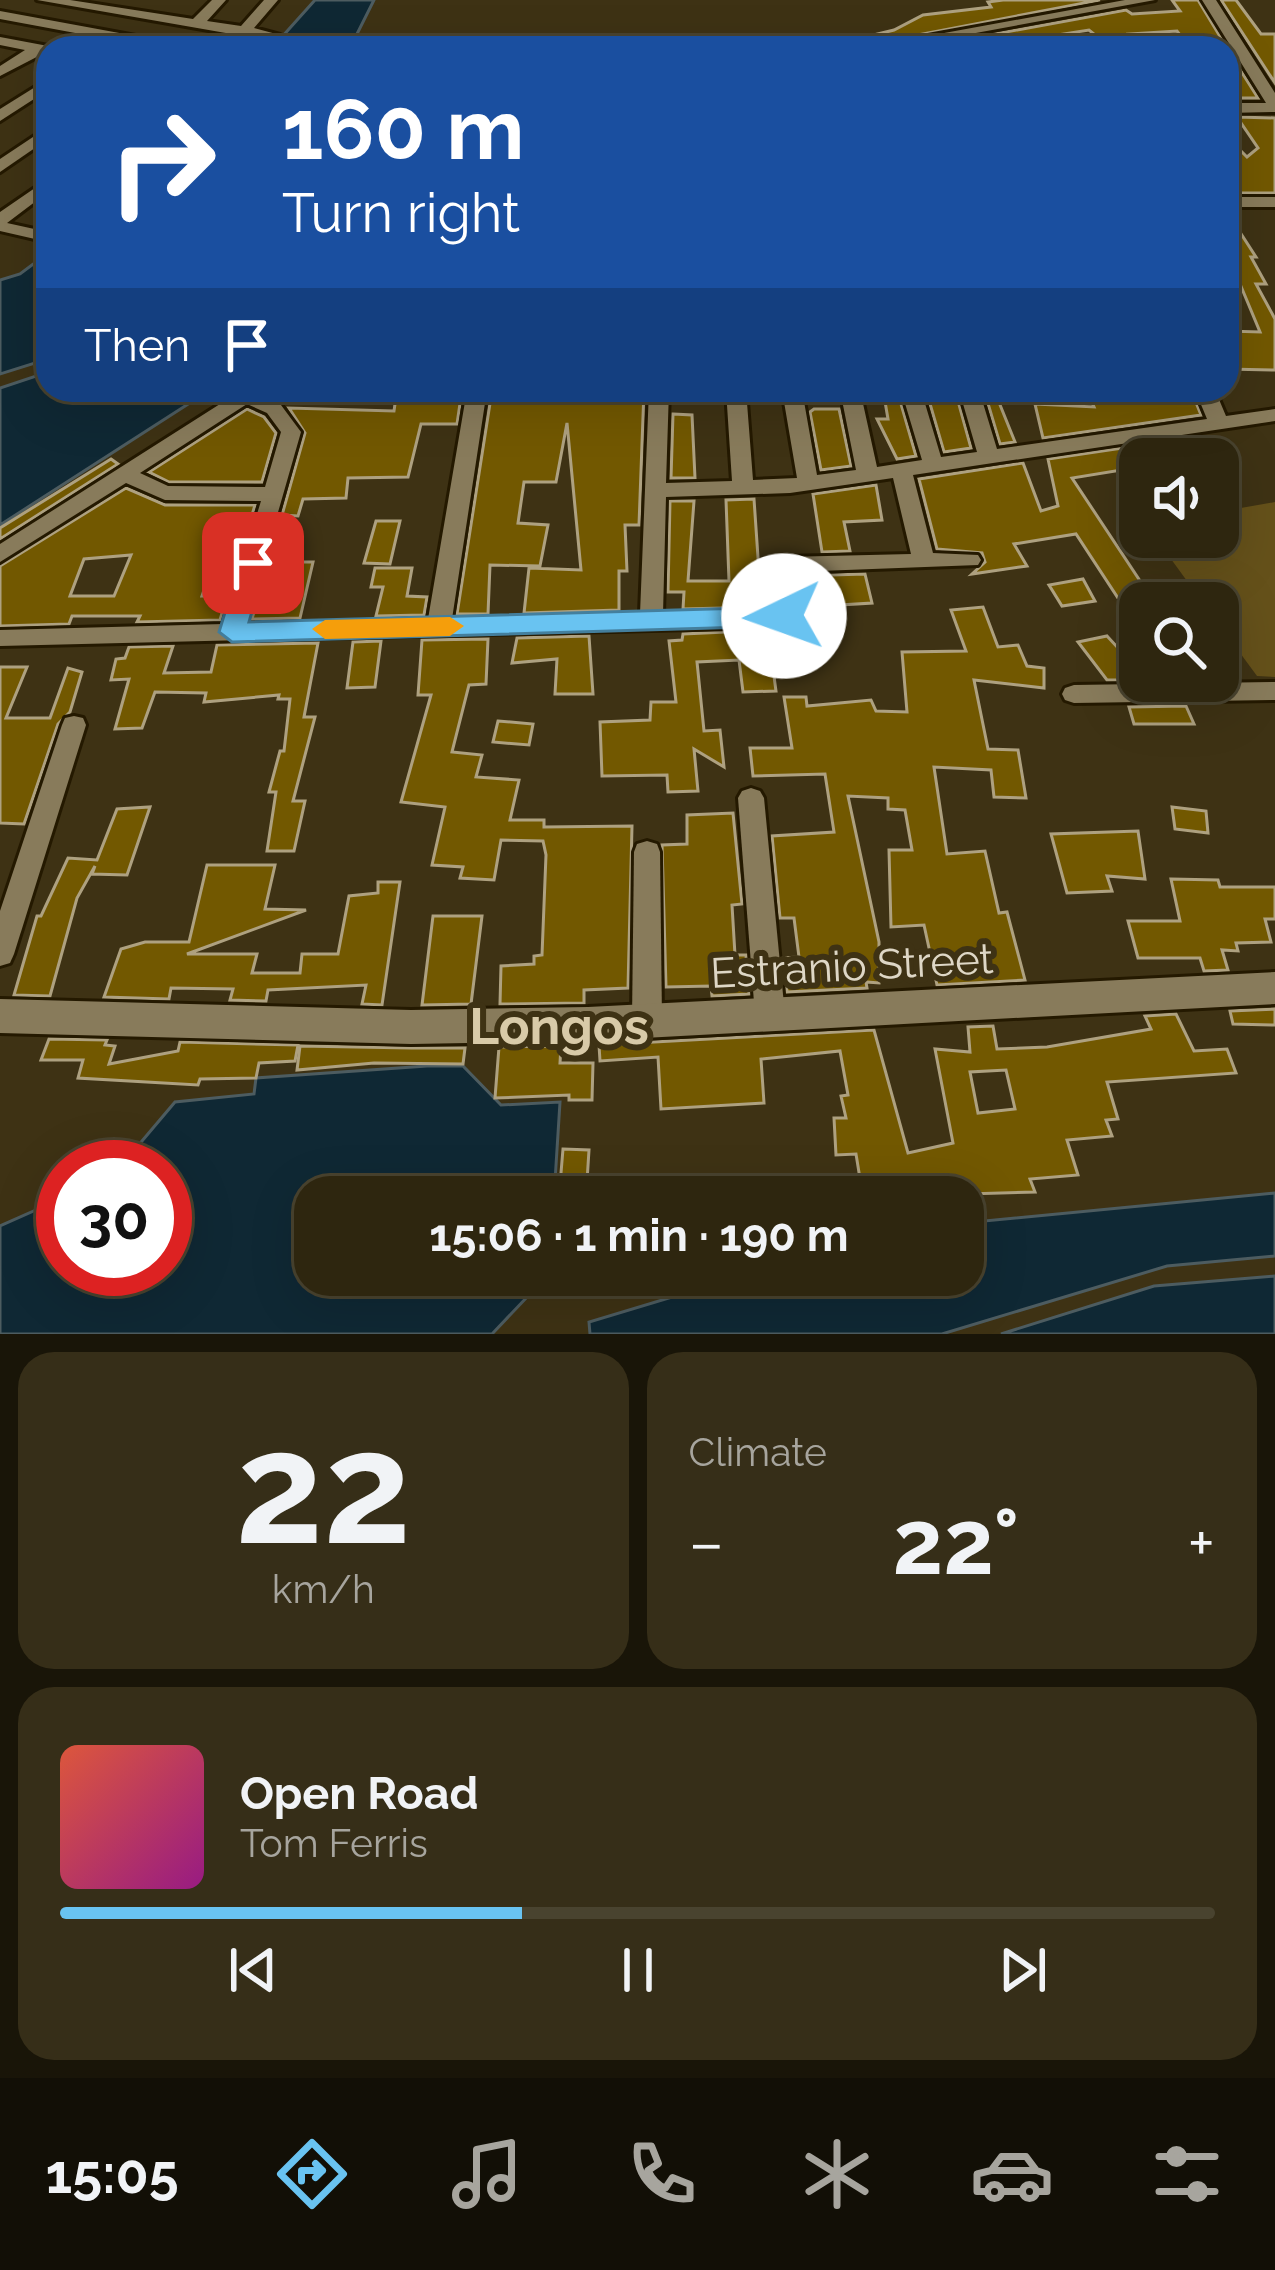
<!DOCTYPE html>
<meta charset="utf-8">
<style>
:root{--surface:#2e260f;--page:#362e18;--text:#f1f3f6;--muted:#a7a59e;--line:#49432f;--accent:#69c3f1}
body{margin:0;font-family:Raleway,sans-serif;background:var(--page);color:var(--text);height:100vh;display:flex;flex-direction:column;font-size:45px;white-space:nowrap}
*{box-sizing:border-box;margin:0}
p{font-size:39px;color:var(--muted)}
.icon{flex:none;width:66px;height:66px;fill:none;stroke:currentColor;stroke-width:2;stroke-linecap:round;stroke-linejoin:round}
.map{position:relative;height:1334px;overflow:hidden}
.side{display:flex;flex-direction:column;gap:18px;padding:18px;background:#191508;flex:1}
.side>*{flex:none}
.banner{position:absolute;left:36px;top:36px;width:1203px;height:366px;border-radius:36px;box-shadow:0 12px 48px #0002,0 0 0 3px var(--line);background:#1a4fa0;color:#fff;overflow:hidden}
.controls{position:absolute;left:1119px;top:438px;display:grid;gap:24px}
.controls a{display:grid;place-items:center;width:120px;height:120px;border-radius:24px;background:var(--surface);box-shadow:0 12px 48px #0002,0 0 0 3px var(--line);font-size:60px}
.speed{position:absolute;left:36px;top:1140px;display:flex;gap:24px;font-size:60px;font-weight:700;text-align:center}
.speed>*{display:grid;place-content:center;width:156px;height:156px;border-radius:50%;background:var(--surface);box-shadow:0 12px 48px #0002,0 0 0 3px var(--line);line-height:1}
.speed .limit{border:18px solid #d22;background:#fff;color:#111}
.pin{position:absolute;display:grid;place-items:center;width:102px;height:102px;color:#fff;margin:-51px;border-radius:24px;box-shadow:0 6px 18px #0006}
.me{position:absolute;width:132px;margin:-66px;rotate:267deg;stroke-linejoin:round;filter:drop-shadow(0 0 9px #0008)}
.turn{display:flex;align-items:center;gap:42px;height:252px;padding:0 48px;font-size:54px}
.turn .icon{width:156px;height:156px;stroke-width:2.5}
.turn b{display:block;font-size:84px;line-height:102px}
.then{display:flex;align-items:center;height:114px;padding:0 48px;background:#0003;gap:24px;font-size:45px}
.big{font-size:90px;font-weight:700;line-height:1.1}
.side .widget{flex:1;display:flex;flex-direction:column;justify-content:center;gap:18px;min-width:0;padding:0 42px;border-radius:36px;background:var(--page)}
.side .dial{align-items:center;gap:0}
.dial b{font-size:156px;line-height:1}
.song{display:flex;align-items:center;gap:36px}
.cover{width:144px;height:144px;border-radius:18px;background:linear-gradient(135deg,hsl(10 70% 55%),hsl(310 70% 35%))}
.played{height:12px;border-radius:6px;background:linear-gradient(90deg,var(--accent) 40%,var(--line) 40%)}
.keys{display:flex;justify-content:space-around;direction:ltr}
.heat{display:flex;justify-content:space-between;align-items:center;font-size:66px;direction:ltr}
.side .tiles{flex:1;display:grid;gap:18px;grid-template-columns:1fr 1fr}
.widget:last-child{grid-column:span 2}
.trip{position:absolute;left:294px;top:1176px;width:690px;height:120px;border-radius:36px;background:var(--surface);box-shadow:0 12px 48px #0002,0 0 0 3px var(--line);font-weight:700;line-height:120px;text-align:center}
.dock{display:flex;height:192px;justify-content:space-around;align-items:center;background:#120f06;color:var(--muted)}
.dock .icon{width:84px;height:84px}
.dock .on{color:var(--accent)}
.dock b{font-size:54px;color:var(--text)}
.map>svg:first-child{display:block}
.green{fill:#65511a}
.water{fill:#0f2834;stroke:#4d5c60;stroke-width:3}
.building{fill:#725800;stroke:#aea180;stroke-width:3;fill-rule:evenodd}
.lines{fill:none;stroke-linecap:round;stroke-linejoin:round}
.minor-casing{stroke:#241900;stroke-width:6}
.tertiary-casing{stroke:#241900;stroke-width:6}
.minor{fill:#887b5b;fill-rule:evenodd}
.tertiary{fill:#887b5b;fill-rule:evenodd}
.route{fill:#69c3f1;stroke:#447f9d;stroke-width:3}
.slow{fill:#f59e0b}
.labels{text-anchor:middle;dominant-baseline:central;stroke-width:12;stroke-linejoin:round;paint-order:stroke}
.near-street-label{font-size:42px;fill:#ded7c6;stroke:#3e3214}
.near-quarter-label{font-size:51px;font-weight:bold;fill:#d8caa8;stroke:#3e3214}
</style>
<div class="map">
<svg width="1275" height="1334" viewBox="0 0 1275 1334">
<rect width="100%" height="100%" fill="#3e3214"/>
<path class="green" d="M 1275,502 L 1275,677 L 1257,676 L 1218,623 L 1218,603 L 1203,603 L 1155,537 L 1218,537 L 1218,512 Z"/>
<g class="water">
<path d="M 315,0 L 374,0 L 350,48 L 272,48 Z"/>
<path d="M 48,253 L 48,359 L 0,374 L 0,280 L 20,274 Z"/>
<path d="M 48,372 L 48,390 L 210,390 L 0,525 L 0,388 Z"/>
<path d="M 427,1066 L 463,1066 L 501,1105 L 560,1102 L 554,1197 L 315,1197 L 315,1275 L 548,1275 L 492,1334 L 0,1334 L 0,1226 L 63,1198 L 63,1269 L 165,1269 L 165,1167 L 120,1167 L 175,1102 L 254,1094 L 256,1078 Z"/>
<path d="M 1275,1193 L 1275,1256 L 1167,1266 L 942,1334 L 590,1334 L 589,1322 L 745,1275 L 963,1275 L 963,1223 Z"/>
<path d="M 1275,1276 L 1275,1334 L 1001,1334 L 1154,1286 Z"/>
</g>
<g class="building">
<path d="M 1003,0 L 1100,0 L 850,48 L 849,41 L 894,30 L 923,15 L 991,7 L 988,2 Z"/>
<path d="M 1172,0 L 1198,0 L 1227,48 L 1190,48 L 1177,31 L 1129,34 L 1138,44 L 1110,47 L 1089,30 L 1031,39 L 1037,48 L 919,48 L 1126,10 L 1132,14 L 1180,11 Z"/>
<path d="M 1221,0 L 1236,0 L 1261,34 L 1275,34 L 1275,83 Z"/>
<path d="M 1227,49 L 1258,98 L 1227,98 Z"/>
<path d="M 1237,117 L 1275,118 L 1275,193 L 1227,193 L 1227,137 L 1247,157 L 1258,148 Z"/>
<path d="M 1227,212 L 1256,257 L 1251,257 L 1266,284 L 1256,284 L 1275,319 L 1275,370 L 1227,369 L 1227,331 L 1260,332 L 1240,284 L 1227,283 Z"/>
<path d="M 397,390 L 462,390 L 457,424 L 421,424 L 408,477 L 348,478 L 346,498 L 303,499 L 298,516 L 282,515 L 305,433 L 289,408 L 394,411 Z"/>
<path d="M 584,390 L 644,390 L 639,525 L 625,525 L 627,571 L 619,571 L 619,610 L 524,613 L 529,568 L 581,570 L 567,423 L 556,482 L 524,482 L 518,523 L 548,525 L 540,566 L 490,565 L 488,614 L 457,614 L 491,397 L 581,397 Z"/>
<path d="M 883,390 L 897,390 L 916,456 L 897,459 L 877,419 L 888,419 Z"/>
<path d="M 926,390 L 955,390 L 971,448 L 944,452 Z"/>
<path d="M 984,390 L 994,390 L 1015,442 L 1000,444 Z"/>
<path d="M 1145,390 L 1191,390 L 1201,415 L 1043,438 L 1035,404 L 1094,407 L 1091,400 L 1149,399 Z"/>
<path d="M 247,409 L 264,417 L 276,433 L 262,482 L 169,482 L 149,472 Z"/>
<path d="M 814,409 L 839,409 L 851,466 L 821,470 L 810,412 Z"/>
<path d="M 673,414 L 692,415 L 695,478 L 671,478 Z"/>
<path d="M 1197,437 L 1216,459 L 1140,459 L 1140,467 L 1072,478 L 1148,593 L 1118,598 L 1076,534 L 1014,544 L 1027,566 L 972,574 L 985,562 L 982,553 L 937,549 L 919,479 L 1023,463 L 1041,511 L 1058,506 L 1048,459 Z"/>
<path d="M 111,459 L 118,464 L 0,539 L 0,528 Z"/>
<path d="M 876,485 L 882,520 L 844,522 L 850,551 L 822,552 L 813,494 Z"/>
<path d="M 126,488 L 165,505 L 255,505 L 252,515 L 232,515 L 231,538 L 222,538 L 202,596 L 227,596 L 220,620 L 137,622 L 140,616 L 72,616 L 69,624 L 0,626 L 0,566 ZM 131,555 L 114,596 L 70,596 L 84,559 Z"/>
<path d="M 754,499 L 759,572 L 766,571 L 768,607 L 683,609 L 684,592 L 668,592 L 670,501 L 694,501 L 688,581 L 729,581 L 726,500 Z"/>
<path d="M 376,521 L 400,521 L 390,564 L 364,563 Z"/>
<path d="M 268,562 L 313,562 L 300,618 L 252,619 Z"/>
<path d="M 375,568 L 412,568 L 407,596 L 427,597 L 424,615 L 376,616 L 383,587 L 371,587 Z"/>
<path d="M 865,574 L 872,603 L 824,606 L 828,639 L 792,639 L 793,647 L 770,647 L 776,691 L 743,692 L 739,660 L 697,662 L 704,731 L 720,730 L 724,767 L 694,749 L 698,791 L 668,792 L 667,775 L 602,776 L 600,722 L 650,720 L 651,702 L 676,702 L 669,641 L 682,640 L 683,634 L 788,629 L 802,610 L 798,576 Z"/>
<path d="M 1083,579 L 1095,601 L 1062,606 L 1049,585 Z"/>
<path d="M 983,607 L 998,647 L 1018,645 L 1027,666 L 1044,668 L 1044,688 L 974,680 L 988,749 L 1018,750 L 1026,798 L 994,797 L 991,770 L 934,767 L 947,854 L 985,851 L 999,913 L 1007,912 L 1025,980 L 937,985 L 924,925 L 891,927 L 889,850 L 912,850 L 905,810 L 888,809 L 888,798 L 848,796 L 879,942 L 879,983 L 866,982 L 867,988 L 787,992 L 784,958 L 799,957 L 794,918 L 780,918 L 772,836 L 834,832 L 825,774 L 753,776 L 750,748 L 792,748 L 784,697 L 806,697 L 807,706 L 871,700 L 876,711 L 907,712 L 902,652 L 966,651 L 951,610 Z"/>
<path d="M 589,636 L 593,694 L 555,694 L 557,659 L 512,663 L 517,638 Z"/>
<path d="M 1107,636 L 1119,649 L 1134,680 L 1107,680 L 1078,642 Z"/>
<path d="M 488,639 L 486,684 L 469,685 L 452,752 L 482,755 L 476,777 L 519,780 L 510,820 L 544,820 L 544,827 L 632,826 L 628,988 L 584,990 L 584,1003 L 500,1004 L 501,966 L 534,964 L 534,956 L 542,955 L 546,855 L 543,841 L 501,840 L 494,880 L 460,878 L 463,867 L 432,865 L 445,807 L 401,802 L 431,695 L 418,695 L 422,640 Z"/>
<path d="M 381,641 L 375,687 L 347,688 L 353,642 Z"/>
<path d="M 318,643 L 304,717 L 315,717 L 293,801 L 305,801 L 294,851 L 267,851 L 276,792 L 269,792 L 280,751 L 284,751 L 290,699 L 278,699 L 279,695 L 204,702 L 206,693 L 155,692 L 142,728 L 115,729 L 129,679 L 111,680 L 116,659 L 125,658 L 129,647 L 173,646 L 164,673 L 211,672 L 217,645 Z"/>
<path d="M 0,667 L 27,667 L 6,718 L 50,718 L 68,668 L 82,672 L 70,712 L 58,724 L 24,824 L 0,823 Z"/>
<path d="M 1186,706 L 1194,724 L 1134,724 L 1129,707 Z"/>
<path d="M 498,721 L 533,724 L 529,745 L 493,742 Z"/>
<path d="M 150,807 L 127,875 L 92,874 L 95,866 L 77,898 L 50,996 L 14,995 L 37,916 L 41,916 L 68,858 L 97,860 L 117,809 Z"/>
<path d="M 1172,807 L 1206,811 L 1208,833 L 1175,829 Z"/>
<path d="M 733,813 L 742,904 L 732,905 L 735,955 L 746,955 L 749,994 L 712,996 L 711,986 L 666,987 L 662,845 L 687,844 L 687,815 Z"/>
<path d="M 1138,831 L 1145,879 L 1107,876 L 1112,891 L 1067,893 L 1051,834 Z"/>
<path d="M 207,865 L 275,865 L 265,909 L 306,910 L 187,954 L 257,954 L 252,973 L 300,973 L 302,954 L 338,954 L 349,896 L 378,893 L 378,882 L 400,882 L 382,1005 L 362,1004 L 366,985 L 268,990 L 266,1001 L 230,1000 L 233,989 L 171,988 L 169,999 L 104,997 L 121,949 L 145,942 L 189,942 Z"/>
<path d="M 1171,879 L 1218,880 L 1220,887 L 1275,887 L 1275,919 L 1265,919 L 1271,942 L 1236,943 L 1238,951 L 1222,950 L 1228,970 L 1204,971 L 1200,958 L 1138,958 L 1128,921 L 1180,921 Z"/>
<path d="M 433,916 L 482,916 L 471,1004 L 422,1005 Z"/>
<path d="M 1275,1009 L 1275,1025 L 1233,1024 L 1230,1011 Z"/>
<path d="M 1176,1014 L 1194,1051 L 1227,1049 L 1236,1073 L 1107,1082 L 1118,1119 L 1106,1120 L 1112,1136 L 1067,1140 L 1078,1175 L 1030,1179 L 1035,1192 L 863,1197 L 856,1154 L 836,1155 L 834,1118 L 846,1118 L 841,1096 L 848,1095 L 840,1051 L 761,1059 L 764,1103 L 661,1109 L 658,1057 L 600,1061 L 599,1045 L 874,1030 L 908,1153 L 953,1143 L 935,1049 L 970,1052 L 968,1027 L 993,1026 L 997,1049 L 1047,1047 L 1151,1029 L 1145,1016 ZM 1006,1070 L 1015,1109 L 978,1113 L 970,1072 Z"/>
<path d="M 49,1039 L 107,1040 L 105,1045 L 115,1046 L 109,1064 L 178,1051 L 180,1042 L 298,1045 L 295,1061 L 259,1063 L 256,1078 L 200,1079 L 198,1085 L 78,1078 L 83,1060 L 41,1060 Z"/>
<path d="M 300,1046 L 411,1048 L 465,1048 L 463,1064 L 374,1063 L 297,1070 Z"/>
<path d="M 561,1046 L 560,1063 L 593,1063 L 592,1100 L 569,1100 L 569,1095 L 495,1098 L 499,1047 Z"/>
<path d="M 563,1149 L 589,1150 L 586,1197 L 559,1197 Z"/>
</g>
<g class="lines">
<g class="minor-casing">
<g id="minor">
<path d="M 37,0 L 70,0 L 193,19 L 212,0 L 226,0 L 207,21 L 241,26 L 264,0 L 278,0 L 254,28 L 280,35 L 273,39 L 243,36 Z"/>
<path d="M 1125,0 L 1155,0 L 894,48 L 862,48 Z"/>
<path d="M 1202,0 L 1216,0 L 1275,93 L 1275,112 L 1227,113 L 1227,103 L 1266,103 Z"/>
<path d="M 0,11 L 179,44 L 186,48 L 156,48 L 0,19 Z"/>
<path d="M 0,37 L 48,46 L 54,48 L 0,76 L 0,66 L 25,50 L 0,45 Z"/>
<path d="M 48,79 L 48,90 L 0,121 L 0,109 Z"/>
<path d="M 48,127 L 48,139 L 0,172 L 0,159 Z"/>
<path d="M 48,179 L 48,192 L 7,223 L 48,232 L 48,242 L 0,231 L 0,212 Z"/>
<rect x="1227" y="197" width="48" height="10"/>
<path d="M 242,390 L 265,390 L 260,395 L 281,405 L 301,432 L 246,624 L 428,619 L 467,390 L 487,390 L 452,619 L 640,614 L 649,390 L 669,390 L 666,483 L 732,481 L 726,390 L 746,390 L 753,480 L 797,478 L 782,390 L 802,390 L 817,475 L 856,470 L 840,390 L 860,390 L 877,467 L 922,460 L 901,390 L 921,390 L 941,457 L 977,452 L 959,390 L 979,390 L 997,449 L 1207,419 L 1195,390 L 1215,390 L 1226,416 L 1275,409 L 1275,421 L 913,475 L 933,553 L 978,555 L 981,560 L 978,565 L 793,572 L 798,611 L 787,625 L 779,627 L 0,646 L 0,630 L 223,624 L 261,501 L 165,500 L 126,483 L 0,562 L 0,544 ZM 247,404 L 267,413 L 281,432 L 265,487 L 168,486 L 140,473 ZM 893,478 L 911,554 L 785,557 L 777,560 L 770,569 L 773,611 L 663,614 L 666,497 L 790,493 Z"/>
<path d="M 1275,682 L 1275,700 L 1074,703 L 1065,700 L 1062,694 L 1065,688 L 1074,685 Z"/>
<path d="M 74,716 L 83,718 L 86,725 L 14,954 L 10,963 L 0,966 L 0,911 L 62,725 L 65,718 Z"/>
<path d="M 751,788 L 760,791 L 764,798 L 785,1015 L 780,1024 L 770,1028 L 760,1024 L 755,1015 L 738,798 L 742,791 Z"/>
<path d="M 647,841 L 657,844 L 660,852 L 662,1020 L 657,1029 L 647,1033 L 637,1029 L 632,1020 L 634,852 L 637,844 Z"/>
</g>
</g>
<g class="tertiary-casing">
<path id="tertiary" d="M 1275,972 L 1275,1004 L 588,1041 L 411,1044 L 0,1033 L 0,999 L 411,1010 L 588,1007 Z"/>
</g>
<use href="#minor" class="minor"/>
<use href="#tertiary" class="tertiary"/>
</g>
<path class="route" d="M 253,554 L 266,563 L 249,622 L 784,607 L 798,616 L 784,626 L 232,642 L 219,632 L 240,563 Z"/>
<path class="slow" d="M 450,617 L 464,626 L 450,636 L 325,639 L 312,629 L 325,620 Z"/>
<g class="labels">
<g class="near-street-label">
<text transform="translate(852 966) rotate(-3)">Estranio Street</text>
</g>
<g class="near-quarter-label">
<text x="559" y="1026">Longos</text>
</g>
</g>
</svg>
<div class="controls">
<a><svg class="icon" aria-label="sound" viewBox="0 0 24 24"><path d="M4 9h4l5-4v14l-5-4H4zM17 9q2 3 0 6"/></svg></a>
<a><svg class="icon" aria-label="search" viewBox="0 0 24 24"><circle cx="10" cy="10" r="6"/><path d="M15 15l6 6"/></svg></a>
</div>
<div class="speed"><div class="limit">30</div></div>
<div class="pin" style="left:253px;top:563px;background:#d93025"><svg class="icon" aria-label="arrive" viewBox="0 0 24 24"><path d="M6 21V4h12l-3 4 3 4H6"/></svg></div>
<svg class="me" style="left:784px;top:616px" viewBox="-20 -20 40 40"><circle r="19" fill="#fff"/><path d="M0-13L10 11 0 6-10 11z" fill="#69c3f1"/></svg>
<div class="trip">15:06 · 1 min · 190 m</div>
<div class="banner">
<div class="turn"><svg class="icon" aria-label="right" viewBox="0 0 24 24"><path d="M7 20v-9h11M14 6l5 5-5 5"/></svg><div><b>160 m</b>Turn right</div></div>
<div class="then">Then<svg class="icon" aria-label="arrive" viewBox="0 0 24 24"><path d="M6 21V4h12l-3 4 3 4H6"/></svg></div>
</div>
</div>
<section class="side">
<div class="tiles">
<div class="widget dial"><b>22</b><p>km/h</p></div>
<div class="widget"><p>Climate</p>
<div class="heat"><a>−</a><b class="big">22°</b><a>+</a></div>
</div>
<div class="widget">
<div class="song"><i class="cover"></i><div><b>Open Road</b><p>Tom Ferris</p></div></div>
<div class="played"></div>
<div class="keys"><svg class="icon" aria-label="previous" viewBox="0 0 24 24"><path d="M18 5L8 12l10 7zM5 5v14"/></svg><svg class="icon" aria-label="pause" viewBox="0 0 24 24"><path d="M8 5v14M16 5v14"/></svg><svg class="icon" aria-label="next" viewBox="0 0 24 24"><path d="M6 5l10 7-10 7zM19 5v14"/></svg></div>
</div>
</div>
</section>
<nav class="dock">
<b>15:05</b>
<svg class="icon on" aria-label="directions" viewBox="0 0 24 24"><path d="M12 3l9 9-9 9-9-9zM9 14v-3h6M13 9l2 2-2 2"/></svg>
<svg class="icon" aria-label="music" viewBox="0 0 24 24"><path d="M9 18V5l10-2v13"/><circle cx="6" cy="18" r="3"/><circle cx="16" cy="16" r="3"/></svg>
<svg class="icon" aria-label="phone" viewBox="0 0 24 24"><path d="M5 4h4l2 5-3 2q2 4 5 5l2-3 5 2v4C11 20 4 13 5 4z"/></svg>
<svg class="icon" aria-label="climate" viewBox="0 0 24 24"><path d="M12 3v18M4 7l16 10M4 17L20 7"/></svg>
<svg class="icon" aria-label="car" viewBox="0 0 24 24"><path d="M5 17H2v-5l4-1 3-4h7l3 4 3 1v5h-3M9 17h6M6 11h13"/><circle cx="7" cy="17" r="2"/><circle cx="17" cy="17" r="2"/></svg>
<svg class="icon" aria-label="filters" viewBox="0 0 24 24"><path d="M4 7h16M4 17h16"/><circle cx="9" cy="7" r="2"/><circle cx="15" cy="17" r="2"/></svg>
</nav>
